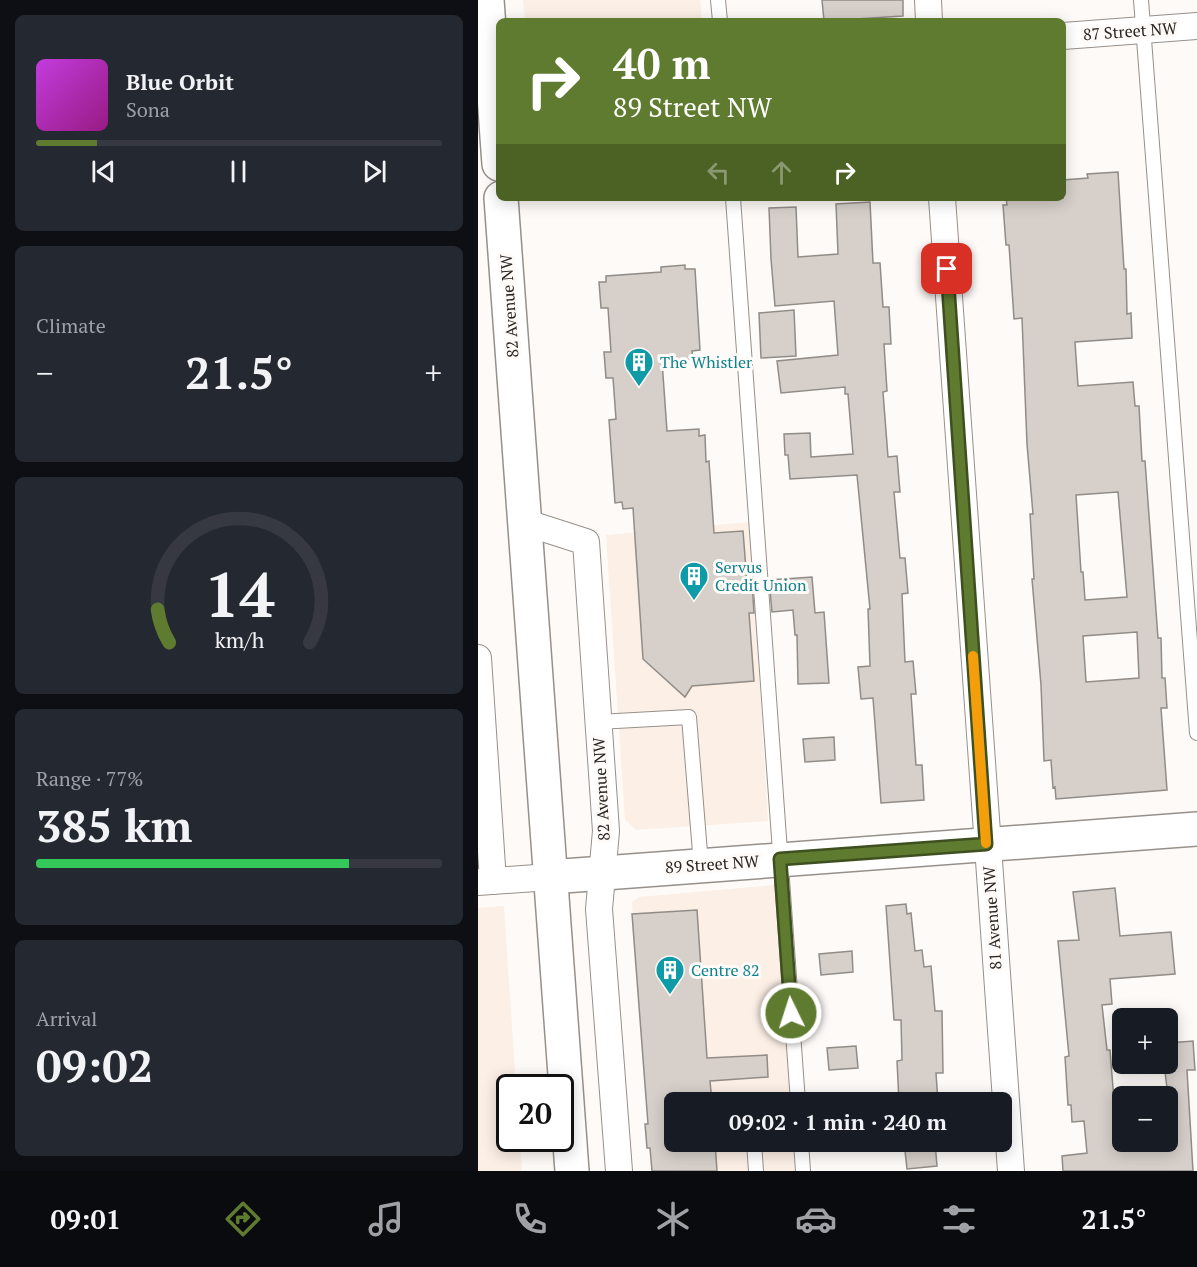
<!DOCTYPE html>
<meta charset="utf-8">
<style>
:root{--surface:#171b24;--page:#242831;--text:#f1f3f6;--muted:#9ea1a6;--line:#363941;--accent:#5f7b2f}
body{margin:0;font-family:"PT Serif",serif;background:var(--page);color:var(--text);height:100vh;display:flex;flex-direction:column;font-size:22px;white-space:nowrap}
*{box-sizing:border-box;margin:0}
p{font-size:20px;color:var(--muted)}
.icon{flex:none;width:33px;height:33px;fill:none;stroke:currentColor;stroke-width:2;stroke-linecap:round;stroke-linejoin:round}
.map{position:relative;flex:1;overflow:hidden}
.drawer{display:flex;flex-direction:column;gap:15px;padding:15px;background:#0d0f14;width:478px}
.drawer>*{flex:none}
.banner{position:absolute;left:18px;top:18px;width:570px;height:183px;border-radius:9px;box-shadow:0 3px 15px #0003;background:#5f7b2f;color:#fff;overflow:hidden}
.controls{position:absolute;left:634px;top:1008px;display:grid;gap:12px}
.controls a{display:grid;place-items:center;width:66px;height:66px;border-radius:9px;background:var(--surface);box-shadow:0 3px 15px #0003;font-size:30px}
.speed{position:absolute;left:18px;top:1074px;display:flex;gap:12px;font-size:30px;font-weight:700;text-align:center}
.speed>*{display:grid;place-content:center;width:78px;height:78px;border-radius:50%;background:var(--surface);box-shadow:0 3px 15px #0003;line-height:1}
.speed .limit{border:3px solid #111;border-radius:9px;background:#fff;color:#111}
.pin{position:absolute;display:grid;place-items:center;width:51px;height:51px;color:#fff;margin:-26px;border-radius:12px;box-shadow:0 3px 9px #0006}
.me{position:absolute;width:66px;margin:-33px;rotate:356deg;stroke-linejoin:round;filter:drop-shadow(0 0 4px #0008)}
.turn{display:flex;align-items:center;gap:21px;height:126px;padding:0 18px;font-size:27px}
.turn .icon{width:78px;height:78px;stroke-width:2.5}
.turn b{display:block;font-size:42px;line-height:51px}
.lanes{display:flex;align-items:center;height:57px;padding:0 18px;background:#0003;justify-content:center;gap:30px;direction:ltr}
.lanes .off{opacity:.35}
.big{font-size:45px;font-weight:700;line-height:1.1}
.drawer .tile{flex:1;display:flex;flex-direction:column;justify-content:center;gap:9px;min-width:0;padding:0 21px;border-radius:9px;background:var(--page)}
.drawer .dial{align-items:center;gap:0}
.dial svg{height:156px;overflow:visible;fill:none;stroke:var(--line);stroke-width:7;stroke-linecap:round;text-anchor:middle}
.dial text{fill:var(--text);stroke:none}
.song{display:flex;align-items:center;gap:18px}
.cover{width:72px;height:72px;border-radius:9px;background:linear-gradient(135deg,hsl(290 70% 55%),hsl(310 70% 35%))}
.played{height:6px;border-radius:3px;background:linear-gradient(90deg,var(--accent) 15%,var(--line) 15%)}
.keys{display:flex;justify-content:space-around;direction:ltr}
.heat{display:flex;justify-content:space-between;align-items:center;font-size:33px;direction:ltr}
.charge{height:9px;border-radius:4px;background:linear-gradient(90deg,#34c759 77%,var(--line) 0)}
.trip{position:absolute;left:186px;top:1092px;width:348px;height:60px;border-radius:9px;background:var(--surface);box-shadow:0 3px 15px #0003;font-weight:700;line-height:60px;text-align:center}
.tabs{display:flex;height:96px;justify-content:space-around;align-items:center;background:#090b0e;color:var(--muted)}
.tabs .icon{width:42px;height:42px}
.tabs .on{color:var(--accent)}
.tabs b{font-size:27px;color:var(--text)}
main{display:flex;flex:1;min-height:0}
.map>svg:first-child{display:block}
.built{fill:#fcefe5}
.building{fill:#d6cfca;stroke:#928c87;stroke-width:1.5;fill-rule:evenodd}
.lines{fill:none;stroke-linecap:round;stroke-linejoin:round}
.lane-casing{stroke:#96908b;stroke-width:16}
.street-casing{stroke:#96908b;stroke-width:28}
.secondary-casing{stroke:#96908b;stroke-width:36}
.lane{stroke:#fff;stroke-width:14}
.street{stroke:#fff;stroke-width:26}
.secondary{stroke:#fff;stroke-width:33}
.route-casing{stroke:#3e501f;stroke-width:15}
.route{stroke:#5f7b2f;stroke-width:10}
.slow{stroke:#f59e0b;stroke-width:10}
.labels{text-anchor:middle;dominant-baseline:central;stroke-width:6;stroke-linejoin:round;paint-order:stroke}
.street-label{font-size:16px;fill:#272422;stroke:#fefaf7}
.culture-label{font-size:16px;fill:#0d838f;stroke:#fefaf7;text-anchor:start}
</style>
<main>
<section class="drawer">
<div class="tile">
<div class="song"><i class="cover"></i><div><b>Blue Orbit</b><p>Sona</p></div></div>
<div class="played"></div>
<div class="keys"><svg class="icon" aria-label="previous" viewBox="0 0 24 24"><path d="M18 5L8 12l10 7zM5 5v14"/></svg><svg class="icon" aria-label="pause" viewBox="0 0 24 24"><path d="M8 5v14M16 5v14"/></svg><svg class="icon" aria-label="next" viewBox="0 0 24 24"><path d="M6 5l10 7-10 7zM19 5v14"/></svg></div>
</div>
<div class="tile"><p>Climate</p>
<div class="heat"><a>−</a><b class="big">21.5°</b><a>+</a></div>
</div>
<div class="tile dial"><svg viewBox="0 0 100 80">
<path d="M14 69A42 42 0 1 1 86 69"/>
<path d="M14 69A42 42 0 0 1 8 52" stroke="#5f7b2f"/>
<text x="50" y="56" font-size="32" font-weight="700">14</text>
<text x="50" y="72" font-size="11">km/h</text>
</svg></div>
<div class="tile"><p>Range · 77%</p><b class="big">385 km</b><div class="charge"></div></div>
<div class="tile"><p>Arrival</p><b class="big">09:02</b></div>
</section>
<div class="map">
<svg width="719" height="1171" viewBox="0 0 719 1171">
<rect width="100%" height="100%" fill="#fefaf7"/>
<g class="built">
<path d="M 45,0 L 222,0 L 224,21 L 47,21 Z"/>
<path d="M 272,522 L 290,821 L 158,830 L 147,820 L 128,535 Z"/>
<path d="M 296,885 L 313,1102 L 196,1102 L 196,1142 L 316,1142 L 318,1171 L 174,1171 L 154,902 L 161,897 Z"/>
<path d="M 26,906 L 38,1087 L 32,1088 L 32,1138 L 42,1139 L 44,1171 L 0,1171 L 0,908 Z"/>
</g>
<g class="building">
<path d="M 344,0 L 425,0 L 425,16 L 346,21 Z"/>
<path d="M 640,172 L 646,269 L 648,269 L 649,314 L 653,313 L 654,338 L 597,342 L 600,386 L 655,382 L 657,406 L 661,406 L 664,461 L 667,461 L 680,638 L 683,638 L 684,678 L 687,678 L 689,708 L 683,708 L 689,790 L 578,799 L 577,787 L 575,788 L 573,760 L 566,761 L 563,685 L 554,579 L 556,579 L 552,514 L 555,514 L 549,444 L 544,318 L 536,319 L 531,245 L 528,245 L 525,205 L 529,205 L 528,198 L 585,198 L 585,180 L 610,178 L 609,174 ZM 640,492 L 649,597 L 607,600 L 605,572 L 603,572 L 598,495 ZM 659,632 L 661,678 L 608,682 L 605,636 Z"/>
<path d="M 392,202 L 395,263 L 402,263 L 405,307 L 411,307 L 413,344 L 406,344 L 409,391 L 405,392 L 410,457 L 419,456 L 422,492 L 416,492 L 422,558 L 427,558 L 430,593 L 424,594 L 427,662 L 435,661 L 438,694 L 433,694 L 438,765 L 444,765 L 446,800 L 403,803 L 395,698 L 383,699 L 380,667 L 392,666 L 390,609 L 392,609 L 379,475 L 312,479 L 310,455 L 307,455 L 306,434 L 332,433 L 333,457 L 375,454 L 370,394 L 367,394 L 367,387 L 303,393 L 299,361 L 360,355 L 356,301 L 297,306 L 293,259 L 291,208 L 318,207 L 320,257 L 360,254 L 358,204 Z"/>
<path d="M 207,265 L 207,269 L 217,269 L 222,350 L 214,351 L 215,359 L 184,361 L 189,431 L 221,429 L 221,436 L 227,435 L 228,462 L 231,461 L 236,533 L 265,531 L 269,582 L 274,582 L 276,613 L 271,613 L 276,681 L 214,686 L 207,697 L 165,659 L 155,508 L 145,509 L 144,502 L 137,503 L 131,420 L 138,419 L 135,378 L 128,378 L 126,352 L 133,352 L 130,308 L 123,308 L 121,282 L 128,282 L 128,276 L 183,272 L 183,267 Z"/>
<path d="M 316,310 L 318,356 L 283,358 L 281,313 Z"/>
<path d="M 334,577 L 337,613 L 346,612 L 351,683 L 320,684 L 319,635 L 317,635 L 315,610 L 294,612 L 291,580 Z"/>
<path d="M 356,737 L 357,760 L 327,762 L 325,739 Z"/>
<path d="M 637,888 L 642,936 L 693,932 L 697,974 L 632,979 L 634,1004 L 624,1005 L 629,1050 L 632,1050 L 640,1151 L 686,1146 L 686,1142 L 690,1142 L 690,1096 L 686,1064 L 690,1064 L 690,1043 L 715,1041 L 717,1070 L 709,1070 L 715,1171 L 585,1171 L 584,1156 L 609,1153 L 606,1121 L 594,1122 L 593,1105 L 590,1105 L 587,1057 L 591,1056 L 580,941 L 601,940 L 595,892 Z"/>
<path d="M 428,904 L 429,914 L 433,913 L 437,951 L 444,950 L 446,967 L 453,966 L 457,1011 L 464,1011 L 465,1073 L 458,1073 L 460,1102 L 421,1102 L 419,1061 L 424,1060 L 423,1020 L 416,1020 L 408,906 Z"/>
<path d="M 219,910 L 229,1058 L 289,1055 L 290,1077 L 232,1081 L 234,1102 L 196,1102 L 196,1142 L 237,1142 L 239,1171 L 174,1171 L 172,1148 L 169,1148 L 167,1124 L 170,1124 L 154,914 Z"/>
<path d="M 374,951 L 375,972 L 343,975 L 341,954 Z"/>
<path d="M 378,1046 L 380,1068 L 351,1070 L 349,1048 Z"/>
<path d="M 426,1142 L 457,1142 L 459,1166 L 429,1169 Z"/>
</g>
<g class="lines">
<g class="lane-casing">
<g id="lane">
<path d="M 240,0 L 242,21"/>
<path d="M 663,0 L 719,733"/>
<path d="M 255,198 L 320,1102"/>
<path d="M 120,722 L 211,717 L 223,865"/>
<path d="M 276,1142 L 278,1171"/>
<path d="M 323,1142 L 325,1171"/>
</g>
</g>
<g class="street-casing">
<g id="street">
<path d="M 450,0 L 451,21"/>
<path d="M 585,36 L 719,26"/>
<path d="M 464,198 L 533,1171"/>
<path d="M 46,522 L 108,542 L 128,831 L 121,909 L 141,1171"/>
<path d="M 0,658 L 15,881"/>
<path d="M 0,882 L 72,877"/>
</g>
</g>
<g class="secondary-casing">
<g id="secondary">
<path d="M 9,0 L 21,164"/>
<path d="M 23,198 L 94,1171"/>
<path d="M 72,877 L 719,829"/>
</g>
</g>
<use href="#lane" class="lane"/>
<use href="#street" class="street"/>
<use href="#secondary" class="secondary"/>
</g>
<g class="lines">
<g class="route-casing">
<path id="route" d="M 313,1013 L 302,859 L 508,844 L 469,269"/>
</g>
<use href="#route" class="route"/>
<path class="slow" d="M 495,656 L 508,843"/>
</g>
<defs>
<g id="building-pin" transform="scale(1.5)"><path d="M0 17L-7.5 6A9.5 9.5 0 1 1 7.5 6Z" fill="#0f9aa8" stroke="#fefaf7"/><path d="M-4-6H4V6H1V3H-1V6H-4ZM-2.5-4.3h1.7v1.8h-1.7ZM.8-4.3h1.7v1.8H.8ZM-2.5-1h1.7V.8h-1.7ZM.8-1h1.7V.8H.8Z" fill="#fff"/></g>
</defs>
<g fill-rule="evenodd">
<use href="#building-pin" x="161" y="362"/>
<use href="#building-pin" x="216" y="576"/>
<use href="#building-pin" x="192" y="970"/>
</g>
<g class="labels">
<g class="street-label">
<text transform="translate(652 31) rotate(-4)">87 Street NW</text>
<text transform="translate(31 306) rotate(-94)">82 Avenue NW</text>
<text transform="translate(123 789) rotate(-93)">82 Avenue NW</text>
<text transform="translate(234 864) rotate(-4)">89 Street NW</text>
<text transform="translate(514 918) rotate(-94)">81 Avenue NW</text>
</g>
<g class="culture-label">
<text x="182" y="362">The Whistler</text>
<text x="237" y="567">Servus<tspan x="237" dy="18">Credit Union</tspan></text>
<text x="213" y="970">Centre 82</text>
</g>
</g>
</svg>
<div class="controls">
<a>+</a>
<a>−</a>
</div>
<div class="speed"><div class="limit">20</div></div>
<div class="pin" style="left:469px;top:269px;background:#d93025"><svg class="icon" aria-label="arrive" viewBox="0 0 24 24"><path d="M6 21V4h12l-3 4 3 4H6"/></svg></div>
<svg class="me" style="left:313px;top:1013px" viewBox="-20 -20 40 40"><circle r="17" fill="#5f7b2f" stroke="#fff" stroke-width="3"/><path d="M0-11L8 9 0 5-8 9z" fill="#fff"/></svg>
<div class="trip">09:02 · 1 min · 240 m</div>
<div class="banner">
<div class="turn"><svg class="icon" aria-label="right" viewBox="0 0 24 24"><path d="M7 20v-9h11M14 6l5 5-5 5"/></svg><div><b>40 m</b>89 Street NW</div></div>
<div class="lanes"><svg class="icon off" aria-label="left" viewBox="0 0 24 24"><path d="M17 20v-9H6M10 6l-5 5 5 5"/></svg><svg class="icon off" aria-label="ahead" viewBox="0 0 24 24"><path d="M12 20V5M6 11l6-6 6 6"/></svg><svg class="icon" aria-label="right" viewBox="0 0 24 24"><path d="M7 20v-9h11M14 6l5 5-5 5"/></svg></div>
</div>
</div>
</main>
<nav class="tabs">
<b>09:01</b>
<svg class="icon on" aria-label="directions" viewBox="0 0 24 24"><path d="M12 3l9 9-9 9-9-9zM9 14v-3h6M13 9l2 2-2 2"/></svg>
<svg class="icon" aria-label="music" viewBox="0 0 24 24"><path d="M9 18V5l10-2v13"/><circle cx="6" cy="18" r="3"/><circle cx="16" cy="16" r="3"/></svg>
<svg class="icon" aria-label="phone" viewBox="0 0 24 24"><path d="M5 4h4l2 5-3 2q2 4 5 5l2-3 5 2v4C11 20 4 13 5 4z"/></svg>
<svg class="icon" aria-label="climate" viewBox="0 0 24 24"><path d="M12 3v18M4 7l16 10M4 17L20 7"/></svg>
<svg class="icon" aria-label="car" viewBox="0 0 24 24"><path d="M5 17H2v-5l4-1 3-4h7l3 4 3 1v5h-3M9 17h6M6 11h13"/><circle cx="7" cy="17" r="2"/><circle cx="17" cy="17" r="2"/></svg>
<svg class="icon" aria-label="filters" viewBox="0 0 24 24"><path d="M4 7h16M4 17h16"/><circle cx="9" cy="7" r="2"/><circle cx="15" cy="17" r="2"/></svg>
<b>21.5°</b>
</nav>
